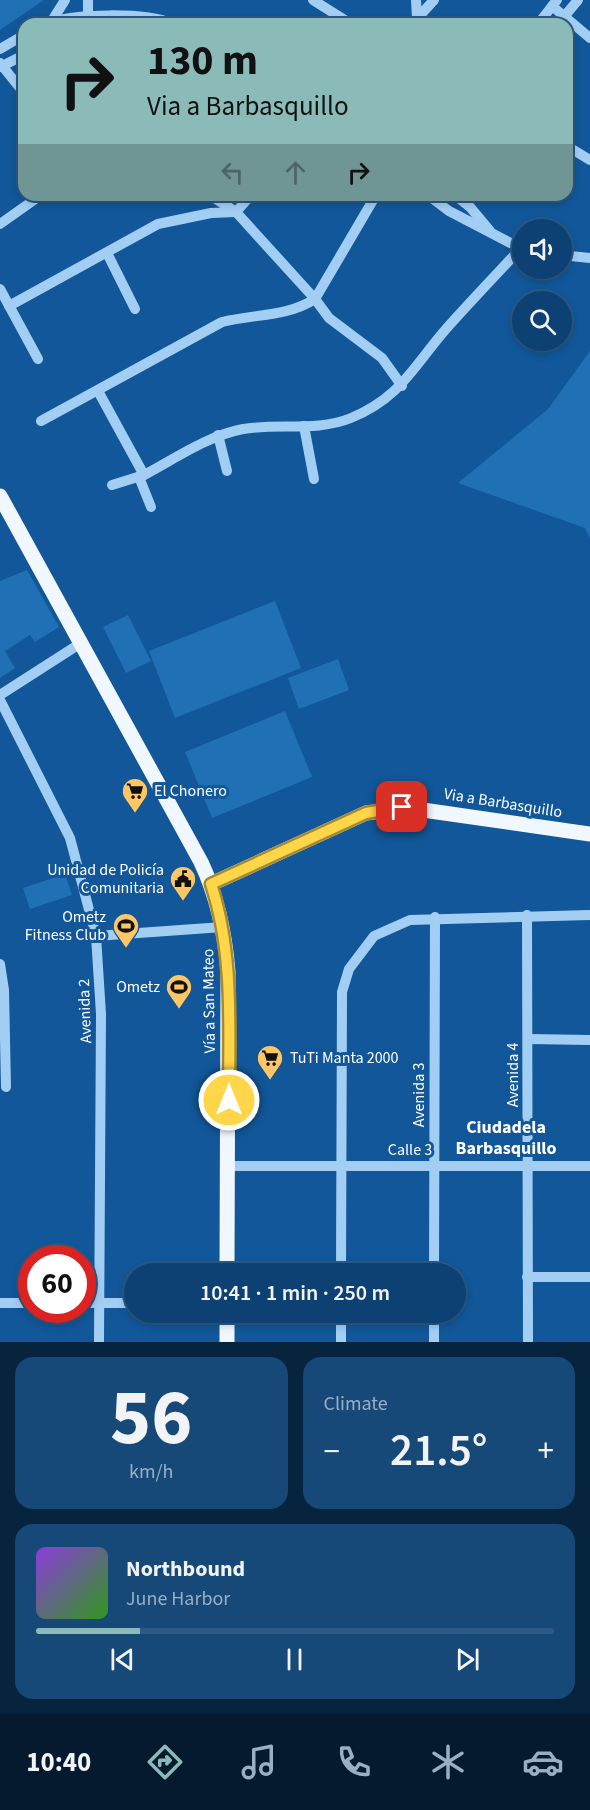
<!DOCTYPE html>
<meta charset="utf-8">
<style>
:root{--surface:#0d4173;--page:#164878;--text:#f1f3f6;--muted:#9aafc4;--line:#2d5a85;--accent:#8bbbb9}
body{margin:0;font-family:"Source Sans 3",sans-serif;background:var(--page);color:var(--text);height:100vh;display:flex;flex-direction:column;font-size:22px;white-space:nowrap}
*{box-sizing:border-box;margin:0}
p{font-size:20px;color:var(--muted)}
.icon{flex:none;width:33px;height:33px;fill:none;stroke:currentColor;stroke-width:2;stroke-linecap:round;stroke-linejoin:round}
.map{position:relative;height:1342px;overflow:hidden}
.panel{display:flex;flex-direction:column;gap:15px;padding:15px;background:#07243f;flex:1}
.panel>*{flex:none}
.hud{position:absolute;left:18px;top:18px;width:555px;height:183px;border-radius:18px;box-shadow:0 3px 9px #0003,0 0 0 2px var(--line);background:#8bbbb9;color:#111;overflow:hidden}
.fabs{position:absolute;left:512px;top:219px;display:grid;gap:12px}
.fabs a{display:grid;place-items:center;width:60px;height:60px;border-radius:50%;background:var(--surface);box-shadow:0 3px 9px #0003,0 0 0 2px var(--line);font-size:30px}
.speed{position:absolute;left:18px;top:1245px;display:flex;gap:12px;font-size:30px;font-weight:700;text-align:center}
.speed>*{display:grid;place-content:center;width:78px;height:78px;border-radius:50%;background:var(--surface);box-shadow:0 3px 9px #0003,0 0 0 2px var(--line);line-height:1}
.speed .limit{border:9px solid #d22;background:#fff;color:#111}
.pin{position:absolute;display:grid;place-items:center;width:51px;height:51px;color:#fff;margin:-26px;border-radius:12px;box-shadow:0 3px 9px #0006}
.me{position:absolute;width:66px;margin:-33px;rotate:0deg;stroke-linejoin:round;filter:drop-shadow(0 0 4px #0008)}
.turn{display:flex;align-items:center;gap:21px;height:126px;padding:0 30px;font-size:27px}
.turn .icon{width:78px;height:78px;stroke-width:2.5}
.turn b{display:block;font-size:42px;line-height:51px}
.lanes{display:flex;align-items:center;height:57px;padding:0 30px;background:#0003;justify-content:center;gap:30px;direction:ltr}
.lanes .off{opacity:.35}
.big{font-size:45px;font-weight:600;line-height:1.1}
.panel .card{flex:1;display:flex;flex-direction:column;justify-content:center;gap:9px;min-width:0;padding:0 21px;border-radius:18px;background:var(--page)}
.panel .dial{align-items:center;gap:0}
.dial b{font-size:78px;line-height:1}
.song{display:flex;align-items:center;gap:18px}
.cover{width:72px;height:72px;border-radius:9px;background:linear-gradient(135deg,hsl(270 70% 55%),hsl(110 70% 35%))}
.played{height:6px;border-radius:3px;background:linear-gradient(90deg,var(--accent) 20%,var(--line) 20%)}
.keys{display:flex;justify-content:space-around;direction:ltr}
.heat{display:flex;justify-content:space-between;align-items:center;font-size:33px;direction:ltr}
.panel .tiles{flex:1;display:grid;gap:15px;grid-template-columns:1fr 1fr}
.card:last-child{grid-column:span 2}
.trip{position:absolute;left:124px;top:1263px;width:342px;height:60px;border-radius:30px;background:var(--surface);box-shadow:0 3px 9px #0003,0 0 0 2px var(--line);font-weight:600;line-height:60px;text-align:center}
.dock{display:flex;height:96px;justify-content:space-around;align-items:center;background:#051a2e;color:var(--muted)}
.dock .icon{width:42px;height:42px}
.dock .on{color:var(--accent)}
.dock b{font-size:27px;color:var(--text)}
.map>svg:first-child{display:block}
.green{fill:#2070b6}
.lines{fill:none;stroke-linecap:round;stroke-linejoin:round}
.minor{stroke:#a3cef4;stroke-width:10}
.major{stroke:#f0f7ff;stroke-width:15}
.route-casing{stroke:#a68a30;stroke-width:15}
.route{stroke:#ffd54a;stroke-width:10}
.labels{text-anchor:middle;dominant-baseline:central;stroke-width:6;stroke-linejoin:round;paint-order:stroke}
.poi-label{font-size:16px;fill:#fff;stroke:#115799;text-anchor:end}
.street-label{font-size:16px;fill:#fff;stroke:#115799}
.neighbourhood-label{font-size:18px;font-weight:bold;fill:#fff;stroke:#115799}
</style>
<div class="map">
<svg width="590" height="1342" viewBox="0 0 590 1342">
<rect width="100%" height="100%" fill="#115799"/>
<g class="green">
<path d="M 0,0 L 44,0 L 0,30 Z"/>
<path d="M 590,351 L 590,539 L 585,528 L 458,483 L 548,409 Z"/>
<path d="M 27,570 L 59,627 L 35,642 L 30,635 L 5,651 L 15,668 L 0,678 L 0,581 Z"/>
<path d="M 275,601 L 301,668 L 175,718 L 149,651 Z"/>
<path d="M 128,615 L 151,661 L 126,673 L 103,627 Z"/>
<path d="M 338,659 L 349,690 L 299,709 L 288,678 Z"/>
<path d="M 285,711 L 312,777 L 212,818 L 185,752 Z"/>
<path d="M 65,874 L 72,895 L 30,909 L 23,888 Z"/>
</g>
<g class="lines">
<g class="minor">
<path d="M 313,0 L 351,24"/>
<path d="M 416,0 L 417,18"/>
<path d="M 552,6 L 590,38"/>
<path d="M 46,24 C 74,13 146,12 173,24"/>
<path d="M 50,24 L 65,0"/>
<path d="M 88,24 L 88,0"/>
<path d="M 412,24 L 434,0"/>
<path d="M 538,24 L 557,0"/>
<path d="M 558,24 L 578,0"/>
<path d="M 0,49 L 24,35"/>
<path d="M 0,63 L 24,93"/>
<path d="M 0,67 L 24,55"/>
<path d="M 567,146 L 590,160"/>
<path d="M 210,195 L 236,212 L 315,299 L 329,318 L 382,358 L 402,386"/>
<path d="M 428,195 L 449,211 L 522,249"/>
<path d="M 455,195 L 470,207 L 490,231"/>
<path d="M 0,224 L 41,195"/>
<path d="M 107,253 L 135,309"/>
<path d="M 561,255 L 590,258"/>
<path d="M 0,289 L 38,359"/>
<path d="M 9,306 L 158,224 L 211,213 L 236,212 L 251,195"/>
<path d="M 98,391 L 144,475 C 176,458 207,436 243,429 C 278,423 317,432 351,418 C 401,397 413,367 446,329 C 470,302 495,276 520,249"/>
<path d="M 41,421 L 222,322 C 254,314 287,317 315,299 L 376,195"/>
<path d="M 304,426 L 314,479"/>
<path d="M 218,435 L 227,471"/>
<path d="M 139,477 L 151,507"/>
<path d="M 112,485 L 144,475"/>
<path d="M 0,695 L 81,643"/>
<path d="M 0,700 L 70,838 L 96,936 L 101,1014 L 99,1342"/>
<path d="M 527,915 L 528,1342"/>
<path d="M 96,936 L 223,927"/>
<path d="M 0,964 L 4,990 L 6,1087"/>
<path d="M 528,1039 L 590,1040"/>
<path d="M 230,1166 L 590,1166"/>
<path d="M 341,1274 L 342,992 L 349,969 L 374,936 L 410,920 L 590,915"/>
<path d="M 434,1274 L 435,917"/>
<path d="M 527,1277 L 590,1277"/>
<path d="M 0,1303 L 32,1303"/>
<path d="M 82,1303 L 135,1303"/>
<path d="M 341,1312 L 341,1342"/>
<path d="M 434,1312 L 434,1342"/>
</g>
<g class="major">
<path d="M 0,496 L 201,862 C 218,898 225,933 228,972 L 227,1274"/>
<path d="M 211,884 L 366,813 L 409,808 L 590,834"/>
<path d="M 227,1312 L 227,1342"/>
</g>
</g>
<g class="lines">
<g class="route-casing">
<path id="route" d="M 229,1100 C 229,1027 234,954 211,884 L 366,813 L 402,807"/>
</g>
<use href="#route" class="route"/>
</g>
<defs>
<g id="supermarket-pin" transform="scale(1.35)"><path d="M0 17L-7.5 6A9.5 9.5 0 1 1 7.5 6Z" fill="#ffc666" stroke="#115799"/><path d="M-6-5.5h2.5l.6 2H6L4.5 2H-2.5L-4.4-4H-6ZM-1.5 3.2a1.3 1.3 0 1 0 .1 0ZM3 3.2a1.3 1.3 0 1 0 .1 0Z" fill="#111"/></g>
<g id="civic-pin" transform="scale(1.35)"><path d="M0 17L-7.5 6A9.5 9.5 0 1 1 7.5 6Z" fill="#ffc666" stroke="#115799"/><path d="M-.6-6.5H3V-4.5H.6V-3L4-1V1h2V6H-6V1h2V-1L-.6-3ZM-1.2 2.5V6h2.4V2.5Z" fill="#111"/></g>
<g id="stadium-pin" transform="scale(1.35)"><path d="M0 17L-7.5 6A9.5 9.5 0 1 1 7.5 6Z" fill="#ffc666" stroke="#115799"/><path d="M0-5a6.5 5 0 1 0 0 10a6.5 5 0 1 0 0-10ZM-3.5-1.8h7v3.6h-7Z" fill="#111"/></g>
</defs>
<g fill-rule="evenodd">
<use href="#supermarket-pin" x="135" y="791"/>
<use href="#civic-pin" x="183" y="879"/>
<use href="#stadium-pin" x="126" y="926"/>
<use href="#stadium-pin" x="179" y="987"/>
<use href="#supermarket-pin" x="270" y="1058"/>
</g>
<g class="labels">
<g class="poi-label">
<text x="154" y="791" text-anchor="start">El Chonero</text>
<text x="164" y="870">Unidad de Policía<tspan x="164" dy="18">Comunitaria</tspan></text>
<text x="106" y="917">Ometz<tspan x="106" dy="18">Fitness Club</tspan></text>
<text x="160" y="987">Ometz</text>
<text x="290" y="1058" text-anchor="start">TuTi Manta 2000</text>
</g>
<g class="street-label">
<text transform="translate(503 803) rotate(9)">Via a Barbasquillo</text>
<text transform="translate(209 1001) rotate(-91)">Vía a San Mateo</text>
<text transform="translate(85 1011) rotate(-92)">Avenida 2</text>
<text transform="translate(513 1075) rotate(-90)">Avenida 4</text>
<text transform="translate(419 1095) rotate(-90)">Avenida 3</text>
<text x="410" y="1150">Calle 3</text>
</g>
<g class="neighbourhood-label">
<text x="506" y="1127">Ciudadela<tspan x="506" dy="21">Barbasquillo</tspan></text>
</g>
</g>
</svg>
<div class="fabs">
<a><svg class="icon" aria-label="sound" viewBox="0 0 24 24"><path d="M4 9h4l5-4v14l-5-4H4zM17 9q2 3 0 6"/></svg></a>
<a><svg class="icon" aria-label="search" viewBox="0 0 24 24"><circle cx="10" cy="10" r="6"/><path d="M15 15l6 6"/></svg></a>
</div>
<div class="speed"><div class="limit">60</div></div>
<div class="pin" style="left:402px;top:807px;background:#d93025"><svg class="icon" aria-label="arrive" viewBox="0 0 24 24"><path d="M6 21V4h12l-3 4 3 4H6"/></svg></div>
<svg class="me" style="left:229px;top:1100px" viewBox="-20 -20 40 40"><circle r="17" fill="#ffd54a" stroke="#fff" stroke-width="3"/><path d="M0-11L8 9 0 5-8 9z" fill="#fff"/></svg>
<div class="trip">10:41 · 1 min · 250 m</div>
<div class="hud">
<div class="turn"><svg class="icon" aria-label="right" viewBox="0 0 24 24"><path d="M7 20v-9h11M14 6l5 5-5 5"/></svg><div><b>130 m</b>Via a Barbasquillo</div></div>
<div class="lanes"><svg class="icon off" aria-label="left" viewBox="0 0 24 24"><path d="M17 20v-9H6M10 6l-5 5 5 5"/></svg><svg class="icon off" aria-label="ahead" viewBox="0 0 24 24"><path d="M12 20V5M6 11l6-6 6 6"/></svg><svg class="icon" aria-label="right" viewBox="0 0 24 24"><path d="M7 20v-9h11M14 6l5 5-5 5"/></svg></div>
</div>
</div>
<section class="panel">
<div class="tiles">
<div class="card dial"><b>56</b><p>km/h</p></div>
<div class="card"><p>Climate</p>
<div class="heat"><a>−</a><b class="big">21.5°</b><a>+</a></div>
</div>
<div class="card">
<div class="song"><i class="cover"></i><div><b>Northbound</b><p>June Harbor</p></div></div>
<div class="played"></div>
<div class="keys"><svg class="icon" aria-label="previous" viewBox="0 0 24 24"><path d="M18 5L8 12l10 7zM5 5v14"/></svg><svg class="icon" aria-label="pause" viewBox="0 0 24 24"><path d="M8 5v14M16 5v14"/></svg><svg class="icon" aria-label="next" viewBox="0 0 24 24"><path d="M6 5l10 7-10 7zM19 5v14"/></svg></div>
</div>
</div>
</section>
<nav class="dock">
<b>10:40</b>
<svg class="icon on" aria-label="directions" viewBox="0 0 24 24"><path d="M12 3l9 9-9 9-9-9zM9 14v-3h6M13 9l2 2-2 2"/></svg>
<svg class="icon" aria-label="music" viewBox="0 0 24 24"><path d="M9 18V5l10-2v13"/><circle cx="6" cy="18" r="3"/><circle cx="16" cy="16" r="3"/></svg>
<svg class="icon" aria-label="phone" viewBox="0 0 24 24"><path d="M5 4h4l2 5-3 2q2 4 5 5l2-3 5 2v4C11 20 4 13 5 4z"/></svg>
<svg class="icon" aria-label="climate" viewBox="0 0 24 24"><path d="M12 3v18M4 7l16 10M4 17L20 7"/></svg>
<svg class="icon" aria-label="car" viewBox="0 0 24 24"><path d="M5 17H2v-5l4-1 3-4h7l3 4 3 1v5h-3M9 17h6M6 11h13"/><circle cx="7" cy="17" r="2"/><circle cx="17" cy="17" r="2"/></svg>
</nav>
